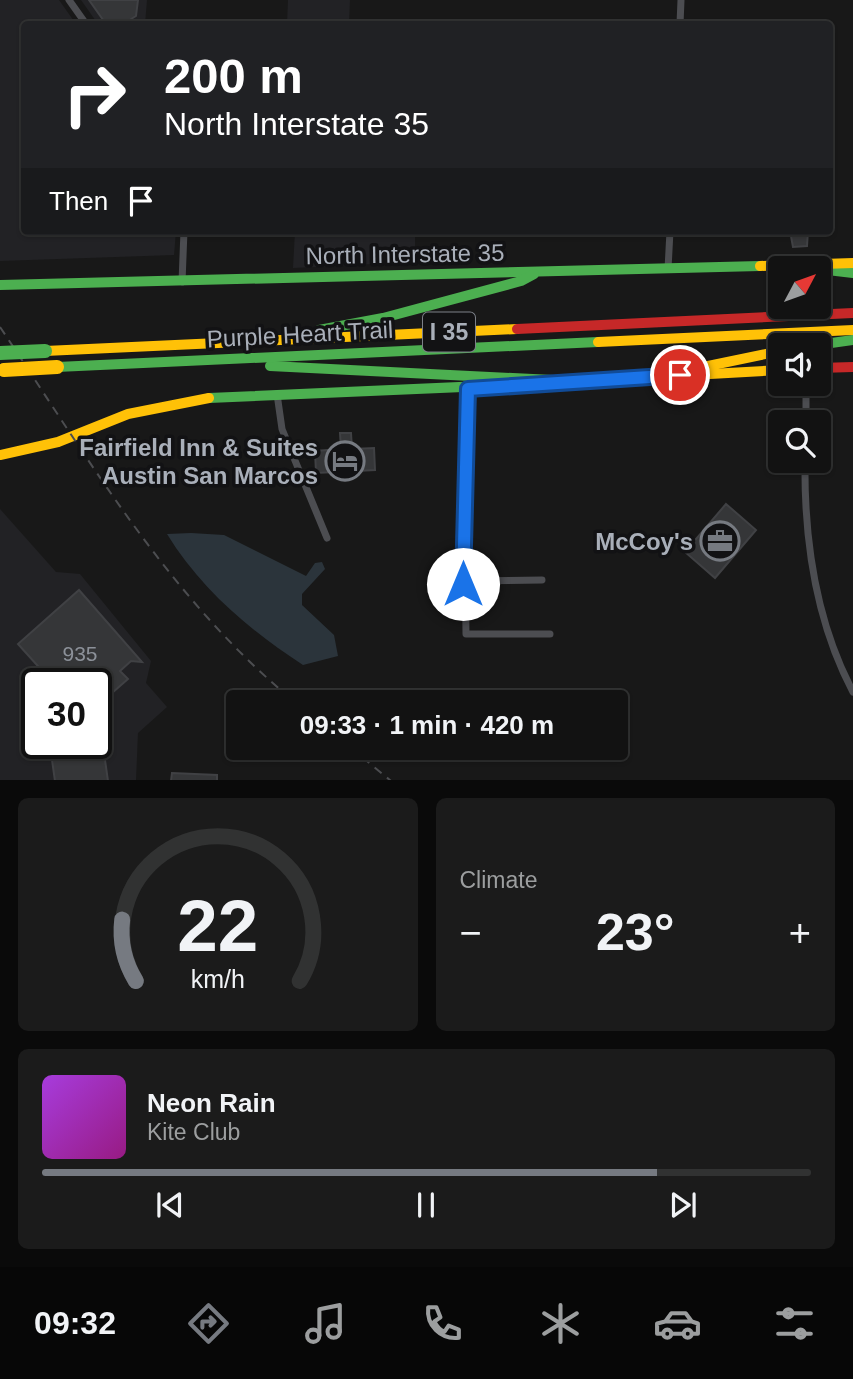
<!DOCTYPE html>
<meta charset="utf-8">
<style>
:root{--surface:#121212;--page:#1b1b1b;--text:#f1f3f6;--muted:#9c9e9f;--line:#313232;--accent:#767a81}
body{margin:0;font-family:Helvetica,sans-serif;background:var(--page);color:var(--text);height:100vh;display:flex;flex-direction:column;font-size:26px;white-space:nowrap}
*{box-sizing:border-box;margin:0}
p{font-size:23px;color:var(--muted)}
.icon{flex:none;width:38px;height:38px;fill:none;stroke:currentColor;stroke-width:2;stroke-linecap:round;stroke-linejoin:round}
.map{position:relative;height:780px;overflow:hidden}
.side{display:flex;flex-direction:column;gap:18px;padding:18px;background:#0a0a0a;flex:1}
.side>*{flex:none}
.hud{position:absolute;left:21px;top:21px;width:812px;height:214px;border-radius:7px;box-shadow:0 2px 5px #0004,0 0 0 2px var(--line);background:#202124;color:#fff;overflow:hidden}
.needle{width:46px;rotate:49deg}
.controls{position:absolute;left:768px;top:256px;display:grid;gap:14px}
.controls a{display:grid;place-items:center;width:63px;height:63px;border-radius:7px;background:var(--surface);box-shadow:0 2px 5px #0004,0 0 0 2px var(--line);font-size:35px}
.speed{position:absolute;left:21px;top:668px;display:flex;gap:14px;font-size:35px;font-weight:700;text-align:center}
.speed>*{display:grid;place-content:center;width:91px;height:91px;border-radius:50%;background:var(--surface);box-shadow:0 2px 5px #0004,0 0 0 2px var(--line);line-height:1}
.speed .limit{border:4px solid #111;border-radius:10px;background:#fff;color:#111}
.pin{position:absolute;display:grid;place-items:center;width:60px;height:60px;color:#fff;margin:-30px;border:4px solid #fff;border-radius:50%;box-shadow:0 2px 7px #0007}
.me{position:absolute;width:77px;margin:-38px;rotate:0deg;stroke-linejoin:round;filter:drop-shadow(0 0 5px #0008)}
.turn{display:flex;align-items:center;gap:24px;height:147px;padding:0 28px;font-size:32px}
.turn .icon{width:91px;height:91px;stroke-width:2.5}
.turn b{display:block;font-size:49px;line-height:60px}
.then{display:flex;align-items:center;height:66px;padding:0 28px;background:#0003;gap:14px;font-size:26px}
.big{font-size:52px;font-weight:600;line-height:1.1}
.side .tile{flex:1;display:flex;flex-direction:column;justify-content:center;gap:10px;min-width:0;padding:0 24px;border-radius:10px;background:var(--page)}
.side .dial{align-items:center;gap:0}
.dial svg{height:182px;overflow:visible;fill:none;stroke:var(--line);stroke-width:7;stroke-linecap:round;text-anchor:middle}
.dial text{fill:var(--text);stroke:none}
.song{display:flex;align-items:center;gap:21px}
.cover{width:84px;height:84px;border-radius:10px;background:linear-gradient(135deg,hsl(280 70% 55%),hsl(310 70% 35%))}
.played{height:7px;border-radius:4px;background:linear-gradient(90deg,var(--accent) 80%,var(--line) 80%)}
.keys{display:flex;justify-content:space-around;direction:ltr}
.heat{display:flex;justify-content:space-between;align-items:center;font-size:38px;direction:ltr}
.side .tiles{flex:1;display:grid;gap:18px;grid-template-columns:1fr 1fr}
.tile:last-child{grid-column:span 2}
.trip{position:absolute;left:226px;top:690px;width:402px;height:70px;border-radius:7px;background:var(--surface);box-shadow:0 2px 5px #0004,0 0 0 2px var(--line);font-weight:600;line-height:70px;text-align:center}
.tabs{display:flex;height:112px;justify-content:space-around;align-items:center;background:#070707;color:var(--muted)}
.tabs .icon{width:49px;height:49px}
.tabs .active{color:var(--accent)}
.tabs b{font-size:32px;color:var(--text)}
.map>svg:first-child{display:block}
.built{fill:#222225;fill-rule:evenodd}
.water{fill:#2b343b}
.building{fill:#353638;stroke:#404144;stroke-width:2}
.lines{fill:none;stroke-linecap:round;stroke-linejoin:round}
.street{stroke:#4c4d51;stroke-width:7}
.fast{stroke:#4caf50;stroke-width:10}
.slow{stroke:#ffc107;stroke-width:10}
.jam{stroke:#c62828;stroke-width:10}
.rail{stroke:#4c4d50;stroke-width:2;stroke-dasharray:9 7;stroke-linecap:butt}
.fast-bridge{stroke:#4caf50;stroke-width:14}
.slow-bridge{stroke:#ffc107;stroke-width:14}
.route-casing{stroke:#114b97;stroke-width:18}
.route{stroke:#1a73e8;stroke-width:12}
.labels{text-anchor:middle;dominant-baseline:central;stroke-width:7;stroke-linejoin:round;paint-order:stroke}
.number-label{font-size:21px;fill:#8c9199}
.shield{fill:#121214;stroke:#7c8088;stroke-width:2}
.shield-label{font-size:23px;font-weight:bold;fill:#a9afb9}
.street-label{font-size:24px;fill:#a9afb9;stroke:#121214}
.poi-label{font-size:24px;font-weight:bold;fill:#a9afb9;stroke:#121214;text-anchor:end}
</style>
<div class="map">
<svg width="853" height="781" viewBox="0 0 853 781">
<rect width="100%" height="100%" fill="#181818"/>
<g class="built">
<path d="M 0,0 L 59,0 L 76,24 L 24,24 L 24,231 L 176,231 L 174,255 L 0,261 Z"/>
<path d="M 81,0 L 147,0 L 145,24 L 98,24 Z"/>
<path d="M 288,0 L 350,0 L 349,24 L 287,24 Z"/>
<path d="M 295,231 L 415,231 L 415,262 L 293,268 Z"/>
<path d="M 0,509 L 56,572 L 80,574 L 151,661 L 146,683 L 167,707 L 138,733 L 136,780 L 0,780 ZM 37,684 L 96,684 L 96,744 L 37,744 Z"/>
</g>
<path class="water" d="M 191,533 L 224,535 L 306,576 L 315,563 L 322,562 L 325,569 L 302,594 L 302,605 L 334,635 L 338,656 L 303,665 C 249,630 200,588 167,534 Z"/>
<g class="building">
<path d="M 89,0 L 138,0 L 136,16 L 123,24 L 106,24 Z"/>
<path d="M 790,231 L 808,231 L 807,246 L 793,247 Z"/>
<path d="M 340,433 L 351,433 L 352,449 L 374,448 L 375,470 L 316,473 L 315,451 L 341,449 Z"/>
<path d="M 726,504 L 756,530 L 715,578 L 685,552 Z"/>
<path d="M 79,590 L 142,662 L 131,661 L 120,671 L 128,679 L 96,707 L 96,684 L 54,684 L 18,644 Z"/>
<path d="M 104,753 L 108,781 L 55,781 L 52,760 Z"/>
<path d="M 172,773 L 217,775 L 217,781 L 171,781 Z"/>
</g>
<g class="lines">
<g class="street">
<path d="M 69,0 L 86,24"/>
<path d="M 680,24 L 681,0"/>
<path d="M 668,269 L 670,231"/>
<path d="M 182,282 L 184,231"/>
<path d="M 468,389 L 464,471 L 466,634 L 550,634"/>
<path d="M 277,394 L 282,429 L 327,538"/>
<path d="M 806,422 L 806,383"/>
<path d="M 805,460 C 804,539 816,622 853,692"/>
<path d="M 463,581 L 542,580"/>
</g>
<g class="fast">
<path d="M 819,269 L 853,273"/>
<path d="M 0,285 L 760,266"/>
<path d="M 319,330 L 383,318 L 521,281 L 534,274"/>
<path d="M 817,345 L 853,340"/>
<path d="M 270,366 L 573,381"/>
<path d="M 57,367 L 598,342"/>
<path d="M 567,381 L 662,376"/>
<path d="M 209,398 L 530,384"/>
</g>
<g class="slow">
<path d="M 760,266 L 853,263"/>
<path d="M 770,267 L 787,268"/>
<path d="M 598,342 L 853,330"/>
<path d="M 45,351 L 517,329"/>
<path d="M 692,375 L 780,370"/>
<path d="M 655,377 L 780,351"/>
<path d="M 0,455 L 58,442 L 128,414 L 209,398"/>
</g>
<g class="jam">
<path d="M 517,329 L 853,313"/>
<path d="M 819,368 L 853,367"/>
</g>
<g class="rail">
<path d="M 0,327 C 88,458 171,601 295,702"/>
<path d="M 350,747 L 391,781"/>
</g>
<path class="fast-bridge" d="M 0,353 L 45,351"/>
<path class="slow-bridge" d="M 4,370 L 57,367"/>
</g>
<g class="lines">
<g class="route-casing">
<path id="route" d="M 463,584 L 468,389 L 680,375"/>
</g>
<use href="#route" class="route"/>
</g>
<defs>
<g id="hotel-ring" transform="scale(2.0125)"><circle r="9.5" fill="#121214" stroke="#767a81" stroke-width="1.5"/><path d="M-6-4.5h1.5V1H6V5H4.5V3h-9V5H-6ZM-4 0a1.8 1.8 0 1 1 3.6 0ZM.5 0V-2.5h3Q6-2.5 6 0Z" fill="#767a81"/></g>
<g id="office-ring" transform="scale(2.0125)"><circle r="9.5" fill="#121214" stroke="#767a81" stroke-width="1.5"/><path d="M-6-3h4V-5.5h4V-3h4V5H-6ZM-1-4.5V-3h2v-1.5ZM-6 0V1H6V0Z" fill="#767a81"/></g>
</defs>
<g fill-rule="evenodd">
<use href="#hotel-ring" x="345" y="461"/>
<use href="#office-ring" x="720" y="541"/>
</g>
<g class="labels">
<g class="number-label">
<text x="80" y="653">935</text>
</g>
<rect class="shield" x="423" y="312.5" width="52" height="39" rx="5"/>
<g class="shield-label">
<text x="449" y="332">I 35</text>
</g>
<g class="street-label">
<text transform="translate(405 254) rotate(-1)">North Interstate 35</text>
<text transform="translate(300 334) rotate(-3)">Purple Heart Trail</text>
</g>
<g class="poi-label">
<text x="318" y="447">Fairfield Inn &amp; Suites<tspan x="318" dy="28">Austin San Marcos</tspan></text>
<text x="693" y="541">McCoy's</text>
</g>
</g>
</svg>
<div class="controls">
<a><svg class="needle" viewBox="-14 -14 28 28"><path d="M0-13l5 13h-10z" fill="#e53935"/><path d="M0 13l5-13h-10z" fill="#9c9e9f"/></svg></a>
<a><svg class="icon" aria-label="sound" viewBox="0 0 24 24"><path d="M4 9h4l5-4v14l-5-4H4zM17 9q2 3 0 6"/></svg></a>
<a><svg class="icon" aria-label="search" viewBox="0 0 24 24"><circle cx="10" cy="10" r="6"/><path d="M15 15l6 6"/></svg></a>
</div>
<div class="speed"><div class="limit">30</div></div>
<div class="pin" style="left:680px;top:375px;background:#d93025"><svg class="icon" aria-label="arrive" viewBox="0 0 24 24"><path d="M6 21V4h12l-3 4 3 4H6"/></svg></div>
<svg class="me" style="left:463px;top:584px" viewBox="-20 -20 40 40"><circle r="19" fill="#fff"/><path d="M0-13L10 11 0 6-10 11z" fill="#1a73e8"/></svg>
<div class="trip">09:33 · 1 min · 420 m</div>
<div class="hud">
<div class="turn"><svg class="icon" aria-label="right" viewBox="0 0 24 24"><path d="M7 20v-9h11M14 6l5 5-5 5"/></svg><div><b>200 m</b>North Interstate 35</div></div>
<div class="then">Then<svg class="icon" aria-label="arrive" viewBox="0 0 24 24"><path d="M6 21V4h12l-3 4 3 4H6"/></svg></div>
</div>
</div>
<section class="side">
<div class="tiles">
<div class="tile dial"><svg viewBox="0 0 100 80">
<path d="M14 69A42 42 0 1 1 86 69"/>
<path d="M14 69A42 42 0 0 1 8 42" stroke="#767a81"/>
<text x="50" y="56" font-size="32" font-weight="700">22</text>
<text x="50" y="72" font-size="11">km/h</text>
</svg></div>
<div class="tile"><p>Climate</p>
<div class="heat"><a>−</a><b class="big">23°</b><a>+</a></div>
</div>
<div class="tile">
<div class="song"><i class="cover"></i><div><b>Neon Rain</b><p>Kite Club</p></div></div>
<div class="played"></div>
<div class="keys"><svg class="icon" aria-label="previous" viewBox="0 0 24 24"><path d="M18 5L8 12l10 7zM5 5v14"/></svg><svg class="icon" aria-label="pause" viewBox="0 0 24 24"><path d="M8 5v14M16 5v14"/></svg><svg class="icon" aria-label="next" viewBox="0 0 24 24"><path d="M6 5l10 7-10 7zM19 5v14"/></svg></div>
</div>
</div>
</section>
<nav class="tabs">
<b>09:32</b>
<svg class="icon active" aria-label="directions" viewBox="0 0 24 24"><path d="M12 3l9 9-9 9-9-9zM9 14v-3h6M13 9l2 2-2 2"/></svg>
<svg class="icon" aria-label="music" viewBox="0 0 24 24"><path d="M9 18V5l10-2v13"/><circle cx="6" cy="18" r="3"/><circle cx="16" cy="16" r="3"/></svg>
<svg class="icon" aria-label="phone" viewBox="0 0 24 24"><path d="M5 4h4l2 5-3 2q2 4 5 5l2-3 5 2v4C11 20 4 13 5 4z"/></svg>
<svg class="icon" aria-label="climate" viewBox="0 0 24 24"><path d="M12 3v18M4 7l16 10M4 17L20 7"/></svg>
<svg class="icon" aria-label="car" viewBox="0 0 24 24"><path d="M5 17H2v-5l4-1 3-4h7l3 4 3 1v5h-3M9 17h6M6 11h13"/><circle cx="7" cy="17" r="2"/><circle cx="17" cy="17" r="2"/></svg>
<svg class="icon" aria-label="filters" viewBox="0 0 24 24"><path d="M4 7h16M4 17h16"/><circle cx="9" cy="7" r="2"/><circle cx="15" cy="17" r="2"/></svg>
</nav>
